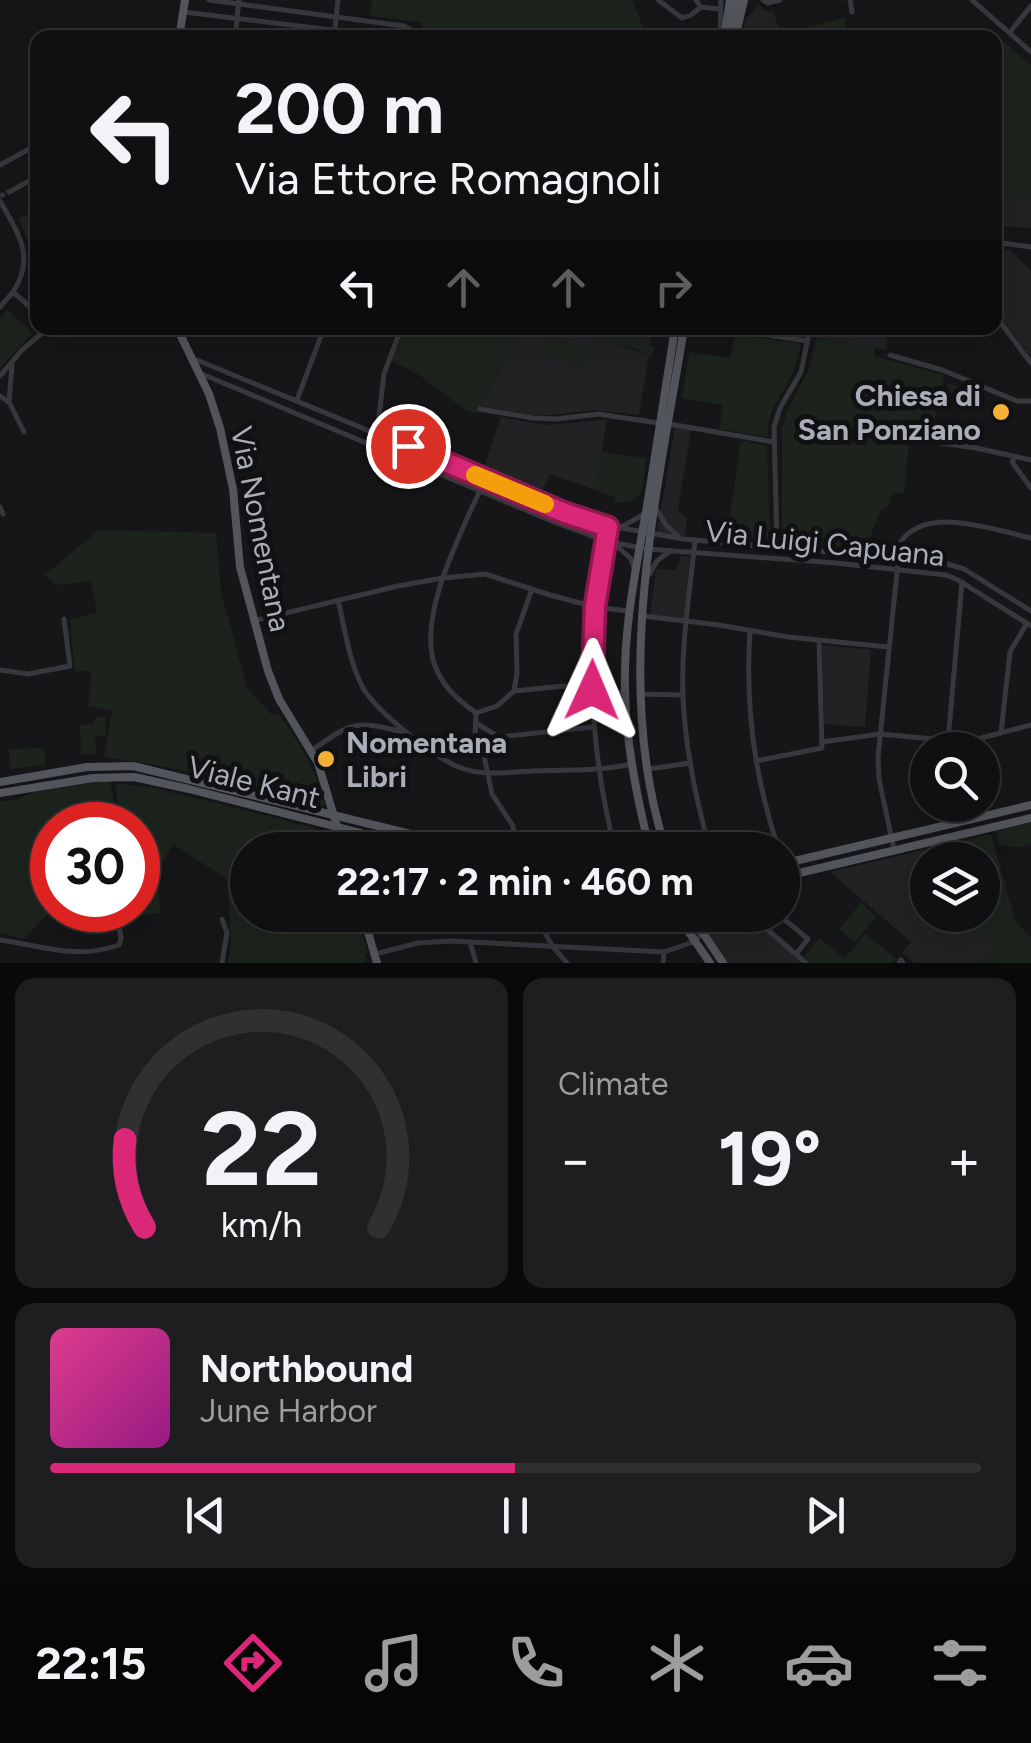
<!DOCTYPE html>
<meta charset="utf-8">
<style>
:root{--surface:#101012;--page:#1e1e20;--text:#f1f3f6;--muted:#9c9d9f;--line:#303032;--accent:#db2777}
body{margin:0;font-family:Figtree,sans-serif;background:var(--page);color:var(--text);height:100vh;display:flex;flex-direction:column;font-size:38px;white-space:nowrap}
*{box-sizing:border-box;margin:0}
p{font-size:32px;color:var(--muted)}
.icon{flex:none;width:55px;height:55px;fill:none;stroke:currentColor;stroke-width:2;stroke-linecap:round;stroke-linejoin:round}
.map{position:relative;height:963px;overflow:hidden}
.drawer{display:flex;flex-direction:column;gap:15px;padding:15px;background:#09090a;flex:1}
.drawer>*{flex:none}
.guide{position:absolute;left:30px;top:30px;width:972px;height:305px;border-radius:20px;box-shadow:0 10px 40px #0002,0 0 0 2px var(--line);background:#101012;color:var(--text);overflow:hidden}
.controls{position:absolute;left:910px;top:732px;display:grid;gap:20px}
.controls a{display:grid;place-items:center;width:90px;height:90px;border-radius:50%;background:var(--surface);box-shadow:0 10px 40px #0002,0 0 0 2px var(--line);font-size:50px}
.speed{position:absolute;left:30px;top:802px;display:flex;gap:20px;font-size:50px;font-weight:700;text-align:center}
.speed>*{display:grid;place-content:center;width:130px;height:130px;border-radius:50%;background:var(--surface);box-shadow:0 10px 40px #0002,0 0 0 2px var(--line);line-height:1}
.speed .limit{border:15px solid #d22;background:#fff;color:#111}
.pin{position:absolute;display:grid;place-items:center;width:85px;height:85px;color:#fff;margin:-42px;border:5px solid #fff;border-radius:50%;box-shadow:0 2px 10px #0007}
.me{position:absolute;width:110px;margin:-55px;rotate:1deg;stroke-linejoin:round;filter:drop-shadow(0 0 8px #0008)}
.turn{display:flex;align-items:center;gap:35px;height:210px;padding:0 40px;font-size:45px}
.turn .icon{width:130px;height:130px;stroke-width:2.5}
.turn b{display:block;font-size:70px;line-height:85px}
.lanes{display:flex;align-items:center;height:95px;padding:0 40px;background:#0003;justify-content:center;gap:50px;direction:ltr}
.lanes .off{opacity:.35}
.big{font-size:75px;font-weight:700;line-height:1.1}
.drawer .tile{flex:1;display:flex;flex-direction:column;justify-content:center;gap:15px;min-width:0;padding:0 35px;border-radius:20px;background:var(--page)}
.drawer .dial{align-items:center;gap:0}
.dial svg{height:260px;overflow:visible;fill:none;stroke:var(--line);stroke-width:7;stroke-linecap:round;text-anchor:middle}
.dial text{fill:var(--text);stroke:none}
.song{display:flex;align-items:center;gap:30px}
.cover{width:120px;height:120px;border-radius:15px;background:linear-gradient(135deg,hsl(330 70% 55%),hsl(310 70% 35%))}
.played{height:10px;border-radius:5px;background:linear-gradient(90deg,var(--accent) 50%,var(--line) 50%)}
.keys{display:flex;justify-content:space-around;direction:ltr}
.heat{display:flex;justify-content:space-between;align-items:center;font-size:55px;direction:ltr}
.drawer .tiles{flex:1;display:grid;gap:15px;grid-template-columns:1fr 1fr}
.tile:last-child{grid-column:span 2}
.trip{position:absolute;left:230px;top:832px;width:570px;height:100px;border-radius:50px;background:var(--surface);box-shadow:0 10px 40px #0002,0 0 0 2px var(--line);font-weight:700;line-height:100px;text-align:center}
.dock{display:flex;height:160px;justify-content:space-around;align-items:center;background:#060607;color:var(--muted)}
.dock .icon{width:70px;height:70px}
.dock .on{color:var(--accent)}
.dock b{font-size:45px;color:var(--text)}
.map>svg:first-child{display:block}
.built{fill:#222225}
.green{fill:#1c231d}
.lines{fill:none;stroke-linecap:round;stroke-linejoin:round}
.minor-tunnel{stroke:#333438;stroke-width:5;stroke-dasharray:5 2.5;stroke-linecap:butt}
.minor{stroke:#37383d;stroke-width:5}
.major{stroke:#53555c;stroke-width:8}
.route-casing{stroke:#8e194d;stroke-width:25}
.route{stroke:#db2777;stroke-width:18}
.slow{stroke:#f59e0b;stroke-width:18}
.poi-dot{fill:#f2b134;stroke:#111113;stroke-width:4}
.labels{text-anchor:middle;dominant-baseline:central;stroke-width:10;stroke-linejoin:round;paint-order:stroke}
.poi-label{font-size:30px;font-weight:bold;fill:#a8adb8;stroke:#111113;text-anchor:end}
.street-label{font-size:30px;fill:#a8adb8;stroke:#111113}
</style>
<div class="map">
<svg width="1031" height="963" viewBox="0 0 1031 963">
<rect width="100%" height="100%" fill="#161618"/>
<g class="built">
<path d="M 759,4 L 764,10 L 769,12 L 769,37 L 742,38 L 746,19 Z"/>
<path d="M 998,197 L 1031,199 L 1031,228 L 995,226 Z"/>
<path d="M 37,209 L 37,258 L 31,256 L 28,240 L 19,219 Z"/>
<path d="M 995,247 L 1010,250 L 1031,271 L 1031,358 L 995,309 Z"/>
<path d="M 521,328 L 570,328 L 592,331 L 591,336 L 649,355 L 639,415 L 594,410 L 553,415 L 531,415 L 481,406 Z"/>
<path d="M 818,328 L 889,328 L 886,350 L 816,338 Z"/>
<path d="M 501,417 L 544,425 L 607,420 L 595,490 L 550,474 L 541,494 L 483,471 Z"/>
<path d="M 675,427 L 691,429 L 678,510 L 687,518 L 685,537 L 657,533 Z"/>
<path d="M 681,556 L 690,557 L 685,619 L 650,615 L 656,569 L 677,570 Z"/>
<path d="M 822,645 L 871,650 L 865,727 L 824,724 Z"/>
<path d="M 923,850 L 927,863 L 927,876 L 917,889 L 927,898 L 928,915 L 968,915 L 994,949 L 979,963 L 915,963 L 902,953 L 911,942 L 830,872 Z"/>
<path d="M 694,915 L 775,915 L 767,925 L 810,963 L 726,963 Z"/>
</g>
<g class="green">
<path d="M 372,0 L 632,0 L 642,25 L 642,37 L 424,37 L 422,22 L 370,16 Z"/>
<path d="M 773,10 L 781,35 L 846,17 L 845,37 L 769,37 L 769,12 Z"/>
<path d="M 1003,41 L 1031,65 L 1031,199 L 998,197 L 995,229 L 995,50 Z"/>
<path d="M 7,310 L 33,333 L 0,368 L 0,318 Z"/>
<path d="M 404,328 L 521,328 L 477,413 L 467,411 L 419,375 L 390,360 Z"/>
<path d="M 570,328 L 654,328 L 650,345 L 655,347 L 651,356 L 636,349 L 591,337 L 592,331 Z"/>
<path d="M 553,334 L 587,351 L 578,368 L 544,351 Z"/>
<path d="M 735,334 L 801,344 L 794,371 L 770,414 L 767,437 L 719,429 L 723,405 L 682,398 L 689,352 L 730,358 Z"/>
<path d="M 816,338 L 874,348 L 874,356 L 944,375 L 931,436 L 927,436 L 922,443 L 909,443 L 904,493 L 891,493 L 890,504 L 881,510 L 865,549 L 782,541 L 782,429 L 787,412 L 810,366 Z"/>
<path d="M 948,383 L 979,393 L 974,408 L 944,398 Z"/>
<path d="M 741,441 L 767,446 L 770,540 L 727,536 Z"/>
<path d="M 601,452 L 646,458 C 642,484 647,505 615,502 L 615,497 L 595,490 Z"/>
<path d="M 99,530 L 216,533 L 221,592 L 247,688 L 272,715 L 279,714 C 302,747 315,768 326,807 C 253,787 179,766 104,757 L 112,711 L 88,706 L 92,671 L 75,671 L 70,620 L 97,612 L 91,581 L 56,585 L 45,575 Z"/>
<path d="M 95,717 L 105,717 L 106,736 L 95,736 L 96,754 L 81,755 L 80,725 L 94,724 Z"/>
<path d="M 41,748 L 45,752 L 45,765 L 10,769 L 9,749 Z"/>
<path d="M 110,780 L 118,825 L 52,825 L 52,910 L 24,939 L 0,933 L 0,802 L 15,800 L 47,787 Z"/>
<path d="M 115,783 L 154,788 L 315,828 L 320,850 L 248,850 L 248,915 L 357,915 L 368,953 L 365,955 L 367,961 L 361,963 L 227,963 L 231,948 L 227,879 L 173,844 L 158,869 L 160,913 L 123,918 L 124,910 L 138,910 L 138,825 L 121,825 Z"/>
<path d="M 1031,823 L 1031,844 L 1018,847 L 1000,845 L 996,831 Z"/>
<path d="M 991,834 L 1015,920 L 1031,938 L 1031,963 L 979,963 L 994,949 L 968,915 L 982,915 L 982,860 L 928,860 L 927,863 L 923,850 Z"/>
<path d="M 861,903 L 876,917 L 855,942 L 839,929 Z"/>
<path d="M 866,934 L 896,959 L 893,963 L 811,963 L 804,957 L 819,938 L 844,959 Z"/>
</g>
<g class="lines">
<path class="minor-tunnel" d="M 0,196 L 11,191"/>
<g class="minor">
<path d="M 209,0 L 404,26 L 413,31 L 412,38"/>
<path d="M 658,0 L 682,18 L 691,15 L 701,7"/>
<path d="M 696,0 L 701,7 L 719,9"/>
<path d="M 763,0 L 768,3 L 780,0"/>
<path d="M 850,0 L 852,12"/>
<path d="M 972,0 L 1031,52"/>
<path d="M 184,12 L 397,38"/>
<path d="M 1010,32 L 1031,6"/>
<path d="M 235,38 L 239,0"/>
<path d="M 334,38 L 338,0"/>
<path d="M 720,38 L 721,0"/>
<path d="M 36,115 L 38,117"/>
<path d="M 0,165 L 38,144"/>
<path d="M 11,191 L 38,176"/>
<path d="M 0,201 C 18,233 36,257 13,292 L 38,314"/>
<path d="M 995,242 L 1031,247"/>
<path d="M 0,307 L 13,292"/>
<path d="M 995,315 L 1031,363"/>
<path d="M 720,328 L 807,341"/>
<path d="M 890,355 L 942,370 L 1017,401 L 1031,401"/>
<path d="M 192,358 L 593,523 L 683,539 L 941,562 L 964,569 L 1031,611"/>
<path d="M 202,374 L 554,522 L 605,541 L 647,549 L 836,563 L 946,575 L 958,580 L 1031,626"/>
<path d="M 0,376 L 22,350 L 48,328"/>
<path d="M 0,396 L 9,402 L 24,432"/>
<path d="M 297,400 L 324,328"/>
<path d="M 9,402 L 12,365"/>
<path d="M 480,409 L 533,418 L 556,419 L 598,414 L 659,423"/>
<path d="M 669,424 L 774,442"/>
<path d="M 377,433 L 384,374 L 401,328"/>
<path d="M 928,441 L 976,448 L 1031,460"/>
<path d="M 1015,457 L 1012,462 L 1031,488"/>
<path d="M 0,507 L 3,514"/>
<path d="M 655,507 L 666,525 L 679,537"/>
<path d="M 608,527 C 583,632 589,746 615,850"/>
<path d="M 618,529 L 646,513"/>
<path d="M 695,540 C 690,592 681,644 683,696 C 685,748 696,800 710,850"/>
<path d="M 617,546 L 631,559 L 634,568"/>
<path d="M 777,547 L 774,427 L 780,408 L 801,372 L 810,328"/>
<path d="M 649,575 L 657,561 L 670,551"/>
<path d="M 338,600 C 345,629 349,662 363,688 C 377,712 438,761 464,769 C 485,776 511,772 533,771 C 567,770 599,771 632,764"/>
<path d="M 643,616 L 719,625 L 788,637 L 888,647"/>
<path d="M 253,621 L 398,586 L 443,578 L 485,574 L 550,595 L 595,607 L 628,611"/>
<path d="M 750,631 C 745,705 755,780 779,850"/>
<path d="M 0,670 L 28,674 L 70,666 L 64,619"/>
<path d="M 514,691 L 517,673 L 516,634 L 532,589"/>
<path d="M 640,694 L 682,695"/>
<path d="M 476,713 L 497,706 L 514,691 L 564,686 L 625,693"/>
<path d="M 476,723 L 499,737 L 593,727"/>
<path d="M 1001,733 L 1010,652 L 1027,623"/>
<path d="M 475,737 L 476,713 C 458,700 443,687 435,666 C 416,614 464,528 485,479"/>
<path d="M 948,741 L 962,582"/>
<path d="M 822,742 L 880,734 L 966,742 L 1031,725"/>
<path d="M 312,750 C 353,722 354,720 404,732"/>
<path d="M 484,756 L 492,794 L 513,826 L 517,850"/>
<path d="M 484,756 L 499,737"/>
<path d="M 756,761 L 822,748 L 819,640"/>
<path d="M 649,769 L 690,763"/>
<path d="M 894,850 L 879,779 L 878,757 L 900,543 C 925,504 995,530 1031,538"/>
<path d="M 535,915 L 553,947 L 567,963"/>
<path d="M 750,915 L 806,963"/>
<path d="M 779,915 L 808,939 L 796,954"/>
<path d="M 222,919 L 227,933 L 222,963"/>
<path d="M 768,930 L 780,916"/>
<path d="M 0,940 C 43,946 76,960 119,945 L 121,939 L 119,926"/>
<path d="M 470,942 L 476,963"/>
<path d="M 375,954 L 418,943 L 451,941 L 664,952 L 693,942 L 702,934"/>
<path d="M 663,963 L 664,952"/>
<path d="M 899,963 L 901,960 L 903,963"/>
</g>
<g class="major">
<path d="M 179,38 L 185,0"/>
<path d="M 724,38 L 730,0"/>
<path d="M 730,38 L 736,0"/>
<path d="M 735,38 L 744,0"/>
<path d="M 177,328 L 209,394 L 220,428 L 233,489 L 240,567 L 268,671 L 279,699 L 318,763 L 344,850"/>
<path d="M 0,782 L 87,767 L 133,766 L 476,850"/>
<path d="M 0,793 L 93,778 L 134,777 L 189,789 L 427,850"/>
<path d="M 650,850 C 637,799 626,745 625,691 C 623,624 638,560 649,494 C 658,439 666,383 675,328"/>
<path d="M 666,850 C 611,683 657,496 684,328"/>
<path d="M 782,864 L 1031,805"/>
<path d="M 782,877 L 1031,818"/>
<path d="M 363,915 L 377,963"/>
<path d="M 677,915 L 710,963"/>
<path d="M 691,915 L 723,963"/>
</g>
</g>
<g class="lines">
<g class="route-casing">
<path id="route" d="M 408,446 L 565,513 L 608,527 L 595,606 L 592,690"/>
</g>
<use href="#route" class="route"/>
<path class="slow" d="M 475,475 L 545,504"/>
</g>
<g class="poi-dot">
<circle cx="1001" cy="412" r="10"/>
<circle cx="326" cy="759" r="10"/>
</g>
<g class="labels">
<g class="poi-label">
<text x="981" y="395">Chiesa di<tspan x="981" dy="34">San Ponziano</tspan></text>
<text x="346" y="742" text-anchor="start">Nomentana<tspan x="346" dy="34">Libri</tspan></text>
</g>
<g class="street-label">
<text transform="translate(261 529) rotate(79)">Via Nomentana</text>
<text transform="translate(825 543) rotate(6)">Via Luigi Capuana</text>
<text transform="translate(254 782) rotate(14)">Viale Kant</text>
</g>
</g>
</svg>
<div class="controls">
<a><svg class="icon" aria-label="search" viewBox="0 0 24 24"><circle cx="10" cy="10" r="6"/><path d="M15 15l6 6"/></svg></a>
<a><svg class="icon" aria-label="layers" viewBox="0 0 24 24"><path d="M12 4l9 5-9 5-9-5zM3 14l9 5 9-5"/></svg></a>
</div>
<div class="speed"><div class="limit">30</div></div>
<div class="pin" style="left:408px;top:446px;background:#d93025"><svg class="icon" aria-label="arrive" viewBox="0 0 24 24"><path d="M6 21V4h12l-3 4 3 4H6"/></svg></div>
<svg class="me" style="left:592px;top:690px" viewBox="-20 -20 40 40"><path d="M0-17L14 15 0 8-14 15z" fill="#db2777" stroke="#fff" stroke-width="4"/></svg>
<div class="trip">22:17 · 2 min · 460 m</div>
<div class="guide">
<div class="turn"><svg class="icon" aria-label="left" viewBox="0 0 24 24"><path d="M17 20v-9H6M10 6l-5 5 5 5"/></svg><div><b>200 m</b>Via Ettore Romagnoli</div></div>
<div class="lanes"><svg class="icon" aria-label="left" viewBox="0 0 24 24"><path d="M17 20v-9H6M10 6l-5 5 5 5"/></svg><svg class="icon off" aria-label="ahead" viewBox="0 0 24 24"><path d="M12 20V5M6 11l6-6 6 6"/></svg><svg class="icon off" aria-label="ahead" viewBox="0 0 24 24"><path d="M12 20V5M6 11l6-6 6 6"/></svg><svg class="icon off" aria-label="right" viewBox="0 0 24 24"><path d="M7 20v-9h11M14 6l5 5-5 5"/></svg></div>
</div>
</div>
<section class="drawer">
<div class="tiles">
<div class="tile dial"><svg viewBox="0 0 100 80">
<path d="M14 69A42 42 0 1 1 86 69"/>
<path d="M14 69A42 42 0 0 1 8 42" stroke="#db2777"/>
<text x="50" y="56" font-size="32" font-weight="700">22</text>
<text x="50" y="72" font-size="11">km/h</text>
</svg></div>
<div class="tile"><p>Climate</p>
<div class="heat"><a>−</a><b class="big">19°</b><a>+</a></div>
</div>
<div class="tile">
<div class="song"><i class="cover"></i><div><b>Northbound</b><p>June Harbor</p></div></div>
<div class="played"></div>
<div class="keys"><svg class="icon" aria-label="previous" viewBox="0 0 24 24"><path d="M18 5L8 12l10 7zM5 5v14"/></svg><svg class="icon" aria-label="pause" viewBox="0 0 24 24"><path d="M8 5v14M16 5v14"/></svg><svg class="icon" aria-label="next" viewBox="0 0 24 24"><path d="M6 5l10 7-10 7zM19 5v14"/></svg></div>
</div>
</div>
</section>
<nav class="dock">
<b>22:15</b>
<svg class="icon on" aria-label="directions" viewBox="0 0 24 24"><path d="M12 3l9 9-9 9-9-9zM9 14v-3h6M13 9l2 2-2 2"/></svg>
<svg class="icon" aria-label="music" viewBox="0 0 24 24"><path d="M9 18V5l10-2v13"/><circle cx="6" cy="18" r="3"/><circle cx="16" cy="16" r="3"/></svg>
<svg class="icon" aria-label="phone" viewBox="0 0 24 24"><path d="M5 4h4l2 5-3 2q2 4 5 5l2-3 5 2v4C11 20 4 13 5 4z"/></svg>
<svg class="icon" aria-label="climate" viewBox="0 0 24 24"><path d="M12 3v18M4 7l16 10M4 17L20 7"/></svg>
<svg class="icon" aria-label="car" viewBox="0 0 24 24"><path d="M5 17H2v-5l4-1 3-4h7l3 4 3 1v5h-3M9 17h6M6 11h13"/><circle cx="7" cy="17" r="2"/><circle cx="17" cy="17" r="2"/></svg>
<svg class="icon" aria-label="filters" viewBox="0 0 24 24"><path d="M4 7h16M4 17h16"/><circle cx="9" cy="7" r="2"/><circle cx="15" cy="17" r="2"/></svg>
</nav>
